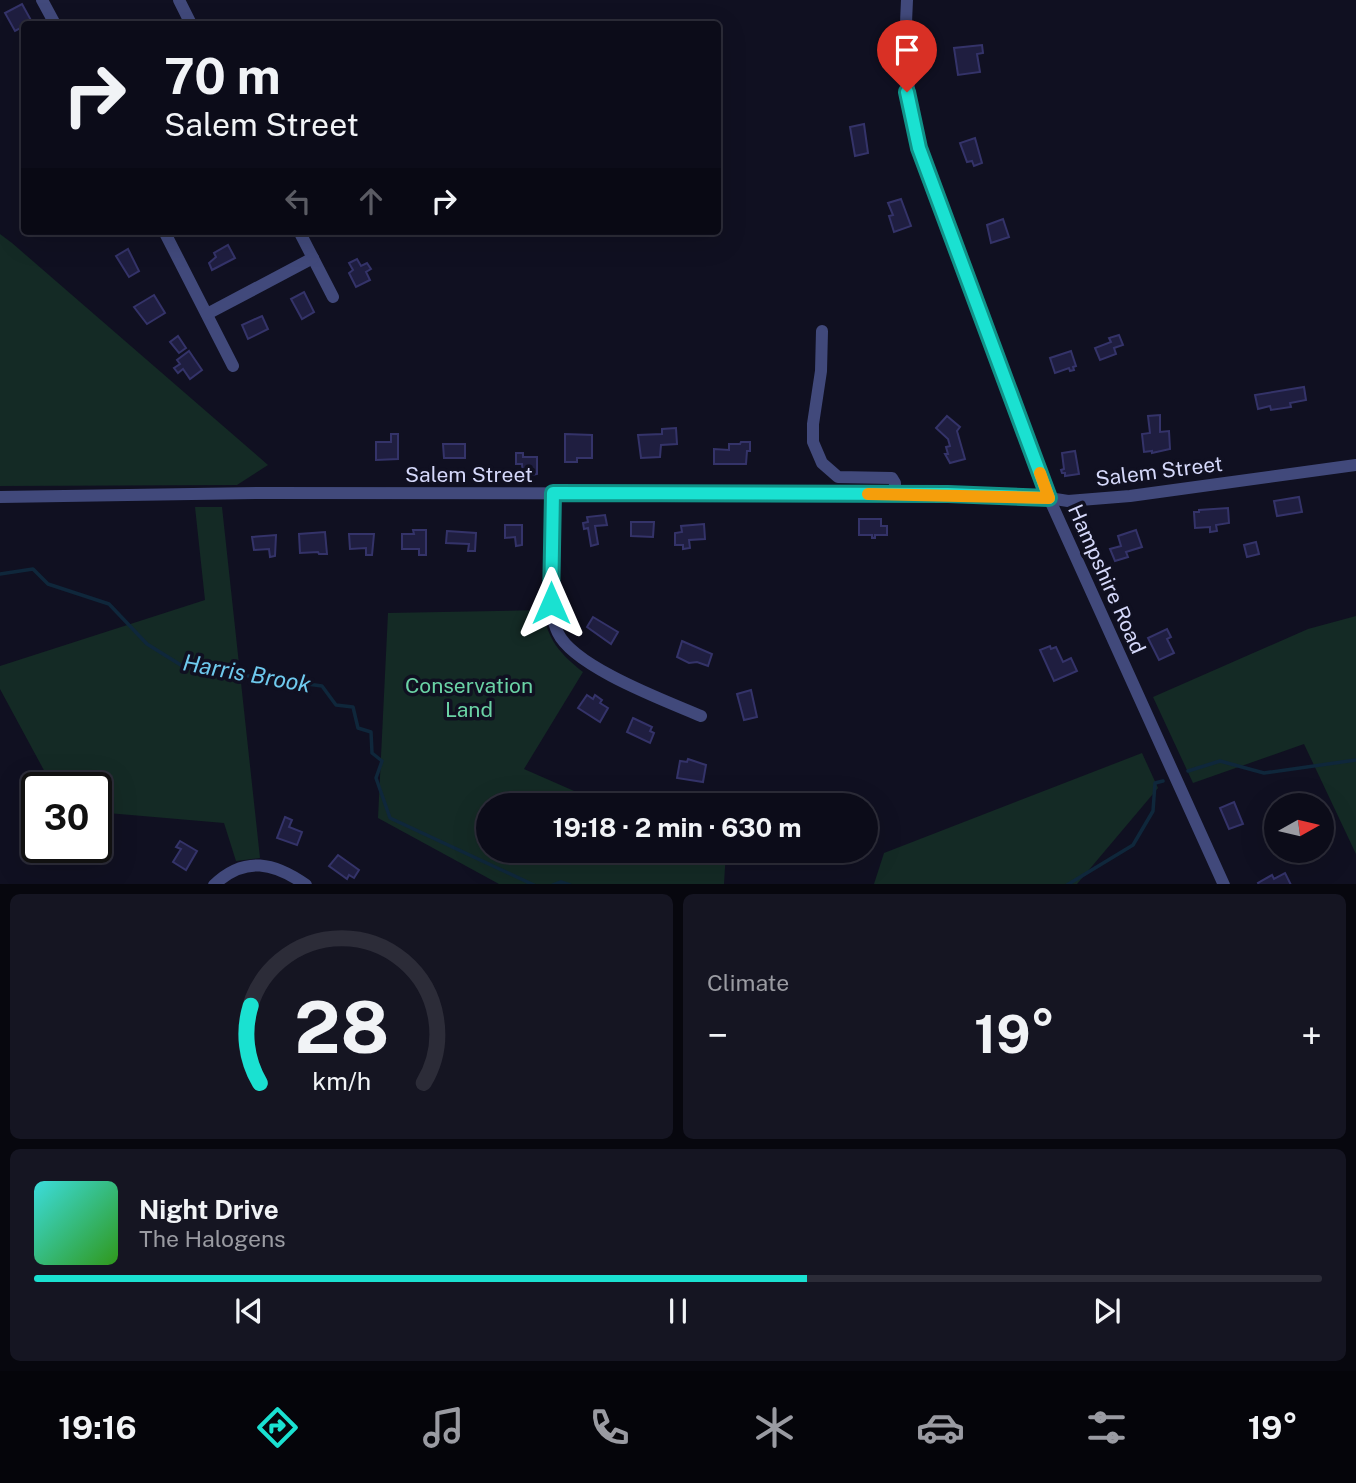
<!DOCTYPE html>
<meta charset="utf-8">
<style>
:root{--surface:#0c0c19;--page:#151522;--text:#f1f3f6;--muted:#9a9ba2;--line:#2c2c38;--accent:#1ae1d1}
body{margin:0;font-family:"Public Sans",sans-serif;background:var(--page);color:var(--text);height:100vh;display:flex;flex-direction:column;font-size:26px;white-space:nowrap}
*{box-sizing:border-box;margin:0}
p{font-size:23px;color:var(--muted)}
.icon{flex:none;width:38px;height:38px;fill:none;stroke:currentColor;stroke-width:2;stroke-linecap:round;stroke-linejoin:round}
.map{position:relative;height:884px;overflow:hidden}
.sheet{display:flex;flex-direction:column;gap:10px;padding:10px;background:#07070e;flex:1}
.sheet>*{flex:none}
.hud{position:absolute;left:21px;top:21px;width:700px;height:214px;border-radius:7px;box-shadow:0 7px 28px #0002,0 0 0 2px var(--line);background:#0c0c19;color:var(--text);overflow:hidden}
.needle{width:46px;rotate:82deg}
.buttons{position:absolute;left:1264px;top:793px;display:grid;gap:14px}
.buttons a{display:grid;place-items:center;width:70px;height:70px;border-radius:50%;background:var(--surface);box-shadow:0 7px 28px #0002,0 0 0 2px var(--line);font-size:35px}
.speed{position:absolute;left:21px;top:772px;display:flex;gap:14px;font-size:35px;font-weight:700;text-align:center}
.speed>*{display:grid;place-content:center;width:91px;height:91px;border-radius:50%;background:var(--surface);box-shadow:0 7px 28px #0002,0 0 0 2px var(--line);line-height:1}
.speed .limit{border:4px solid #111;border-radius:10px;background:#fff;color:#111}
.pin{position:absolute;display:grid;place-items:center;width:60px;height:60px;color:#fff;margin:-72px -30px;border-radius:50% 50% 50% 0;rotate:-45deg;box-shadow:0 0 7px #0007}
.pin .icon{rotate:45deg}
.me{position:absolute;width:77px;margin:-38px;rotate:0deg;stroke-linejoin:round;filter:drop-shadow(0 0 5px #0008)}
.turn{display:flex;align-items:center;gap:24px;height:147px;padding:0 28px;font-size:32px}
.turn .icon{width:91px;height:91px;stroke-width:2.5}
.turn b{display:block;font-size:49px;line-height:60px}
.lanes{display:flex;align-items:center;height:66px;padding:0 28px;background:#0003;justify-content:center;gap:35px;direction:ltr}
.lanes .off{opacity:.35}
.big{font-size:52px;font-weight:700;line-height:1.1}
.sheet .widget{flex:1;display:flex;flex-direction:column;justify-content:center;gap:10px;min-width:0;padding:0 24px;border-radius:10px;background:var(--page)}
.sheet .dial{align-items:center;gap:0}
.dial svg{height:182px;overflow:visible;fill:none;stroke:var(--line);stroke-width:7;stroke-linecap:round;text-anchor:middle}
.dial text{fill:var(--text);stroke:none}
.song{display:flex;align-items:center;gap:21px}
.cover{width:84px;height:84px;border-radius:10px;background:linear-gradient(135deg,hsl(180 70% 55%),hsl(110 70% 35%))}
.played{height:7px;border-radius:4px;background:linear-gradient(90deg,var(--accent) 60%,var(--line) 60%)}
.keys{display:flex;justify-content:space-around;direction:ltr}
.heat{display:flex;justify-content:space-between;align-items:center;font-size:38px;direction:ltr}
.sheet .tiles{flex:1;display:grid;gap:10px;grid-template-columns:1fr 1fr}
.widget:last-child{grid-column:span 2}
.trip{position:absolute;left:476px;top:793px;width:402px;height:70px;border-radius:35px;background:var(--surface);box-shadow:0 7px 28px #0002,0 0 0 2px var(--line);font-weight:700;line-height:70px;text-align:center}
.tabs{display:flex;height:112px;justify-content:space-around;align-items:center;background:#05050a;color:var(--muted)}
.tabs .icon{width:49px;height:49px}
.tabs .active{color:var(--accent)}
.tabs b{font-size:32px;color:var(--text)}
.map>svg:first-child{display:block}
.green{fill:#142a25}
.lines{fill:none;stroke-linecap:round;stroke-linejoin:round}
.stream{stroke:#0f273b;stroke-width:3.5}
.building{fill:#1f1e40;stroke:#343369;stroke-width:2}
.minor{stroke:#41497b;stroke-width:12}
.route-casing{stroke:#119288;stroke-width:18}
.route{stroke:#1ae1d1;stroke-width:12}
.slow{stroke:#f59e0b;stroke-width:12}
.labels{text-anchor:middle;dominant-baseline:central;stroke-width:7;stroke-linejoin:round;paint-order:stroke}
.street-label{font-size:21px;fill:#d5d8fa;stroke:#101021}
.park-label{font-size:21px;fill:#6ad2a5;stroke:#101021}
.water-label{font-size:23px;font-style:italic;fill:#6fcaee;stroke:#101021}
</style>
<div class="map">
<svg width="1356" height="885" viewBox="0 0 1356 885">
<rect width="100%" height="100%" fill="#101021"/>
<g class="green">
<path d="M 0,234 L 12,243 L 268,465 L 237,485 L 0,486 Z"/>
<path d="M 195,507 L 222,507 L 260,858 L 236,861 L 224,823 L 96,812 L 96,788 L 53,787 L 0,689 L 0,666 L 205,600 Z"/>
<path d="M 543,610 C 547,639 560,654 583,672 L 524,769 L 606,805 L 488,805 L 488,850 L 726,851 L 724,884 L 499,884 L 378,818 L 388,613 Z"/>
<path d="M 1356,616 L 1356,854 L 1304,744 L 1193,783 L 1153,697 L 1308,629 Z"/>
<path d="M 1142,753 L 1158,788 L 1077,884 L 874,884 L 884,853 Z"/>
</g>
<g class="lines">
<g class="stream">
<path d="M 0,574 L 33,569 L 48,584 L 109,604 L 147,644 L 184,667 L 322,686 L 336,705 L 353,707 L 358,728 L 371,732 L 372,753 L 382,761 L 376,778 L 390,818 L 534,885"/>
<path d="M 1188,771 L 1220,761 L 1264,773 L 1356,760"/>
<path d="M 553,885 L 561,882 L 570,885"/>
<path d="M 1067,885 L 1133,845 L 1153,811 L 1155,783 L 1163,781"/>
</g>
</g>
<g class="building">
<path d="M 22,4 L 32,22 L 15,31 L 5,13 Z"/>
<path d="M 982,45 L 983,53 L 977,54 L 980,72 L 958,75 L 954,48 Z"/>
<path d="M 864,124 L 868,153 L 855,156 L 850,127 Z"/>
<path d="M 975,138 L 982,163 L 974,166 L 972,161 L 967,162 L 960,143 Z"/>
<path d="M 901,199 L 911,226 L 894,232 L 889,216 L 893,215 L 888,203 Z"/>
<path d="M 1003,219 L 1009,237 L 991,243 L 987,225 Z"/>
<path d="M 228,245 L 235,258 L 212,270 L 209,263 L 216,257 L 214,253 Z"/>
<path d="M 128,249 L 139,271 L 129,277 L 116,256 Z"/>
<path d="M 357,259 L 361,266 L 367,263 L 371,269 L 366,272 L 370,280 L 356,287 L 349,273 L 353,270 L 349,263 Z"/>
<path d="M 304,292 L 314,312 L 302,319 L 291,299 Z"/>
<path d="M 154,295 L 165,313 L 147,324 L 134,307 Z"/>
<path d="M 262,316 L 268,329 L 248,339 L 242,325 Z"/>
<path d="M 1119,335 L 1123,345 L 1114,348 L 1116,354 L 1100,360 L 1095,348 L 1111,342 L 1109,338 Z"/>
<path d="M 178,336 L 186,348 L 179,353 L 170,342 Z"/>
<path d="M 189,351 L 202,370 L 190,379 L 183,369 L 178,373 L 174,368 L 180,364 L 177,360 Z"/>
<path d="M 1071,351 L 1076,366 L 1073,367 L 1074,370 L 1070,371 L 1069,368 L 1055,373 L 1050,358 Z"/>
<path d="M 1304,387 L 1306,400 L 1290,403 L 1291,407 L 1271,410 L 1270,406 L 1258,409 L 1255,395 Z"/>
<path d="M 1160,415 L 1160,432 L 1169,431 L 1170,449 L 1152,453 L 1152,451 L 1144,452 L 1142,434 L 1150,433 L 1148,416 Z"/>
<path d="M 947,416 L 960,427 L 957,431 L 965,459 L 950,463 L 945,454 L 948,454 L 946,447 L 950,446 L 948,439 L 936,428 Z"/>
<path d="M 676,428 L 677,444 L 661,445 L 660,457 L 641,458 L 638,435 L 662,434 L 662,429 Z"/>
<path d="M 391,434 L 398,434 L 398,459 L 376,460 L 376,442 L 391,442 Z"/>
<path d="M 565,434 L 592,435 L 592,458 L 577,458 L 577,462 L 565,462 Z"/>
<path d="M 741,442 L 750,442 L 750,451 L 747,451 L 746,464 L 714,464 L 714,449 L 729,450 L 729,444 L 740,444 Z"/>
<path d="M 443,444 L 465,444 L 465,458 L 444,458 Z"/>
<path d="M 1075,451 L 1079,474 L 1065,476 L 1065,473 L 1062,473 L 1061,470 L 1064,469 L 1062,453 Z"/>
<path d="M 516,453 L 523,453 L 523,457 L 537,457 L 537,474 L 523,477 L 522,464 L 516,464 Z"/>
<path d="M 1299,497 L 1302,512 L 1277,516 L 1274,501 Z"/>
<path d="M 1228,508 L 1229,523 L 1216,525 L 1217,531 L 1210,532 L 1210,527 L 1195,528 L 1194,512 L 1199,512 L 1199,510 Z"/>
<path d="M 605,515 L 607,525 L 595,526 L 598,544 L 591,546 L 588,528 L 584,529 L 583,523 L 588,522 L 587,517 Z"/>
<path d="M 859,519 L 881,519 L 881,526 L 887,526 L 887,535 L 875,535 L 875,538 L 872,538 L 872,535 L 859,535 Z"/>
<path d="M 631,522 L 654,522 L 653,537 L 631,536 Z"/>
<path d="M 704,524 L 705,539 L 689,540 L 690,548 L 683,549 L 683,545 L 675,545 L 675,533 L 682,532 L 681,526 Z"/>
<path d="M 505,525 L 522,525 L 522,545 L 516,546 L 515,537 L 505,538 Z"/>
<path d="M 413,530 L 426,530 L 426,555 L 419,555 L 419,549 L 402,549 L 402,534 L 414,534 Z"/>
<path d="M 1136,530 L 1142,547 L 1126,552 L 1128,557 L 1115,561 L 1110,549 L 1121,546 L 1118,536 Z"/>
<path d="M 447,531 L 476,533 L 475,551 L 468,551 L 469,544 L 446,543 Z"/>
<path d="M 325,532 L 327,554 L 319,554 L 318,552 L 300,553 L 299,534 Z"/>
<path d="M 349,534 L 374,534 L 372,555 L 366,555 L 366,548 L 350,549 Z"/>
<path d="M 276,535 L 275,556 L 270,557 L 269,549 L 254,550 L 252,537 Z"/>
<path d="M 1256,542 L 1259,554 L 1247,557 L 1244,545 Z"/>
<path d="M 593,617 L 618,632 L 611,644 L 587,627 Z"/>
<path d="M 1167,629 L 1171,637 L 1167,639 L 1174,653 L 1159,660 L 1148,638 Z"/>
<path d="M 682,641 L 712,654 L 708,666 L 697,662 L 689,663 L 677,657 Z"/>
<path d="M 1050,646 L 1051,649 L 1056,647 L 1063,662 L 1071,658 L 1077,671 L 1054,681 L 1040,650 Z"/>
<path d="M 751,690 L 757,717 L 744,720 L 737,694 Z"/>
<path d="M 587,695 L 593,699 L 595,695 L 602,700 L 600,703 L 608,708 L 600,722 L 578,708 Z"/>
<path d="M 633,718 L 652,727 L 650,731 L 654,733 L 650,743 L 627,732 Z"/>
<path d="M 688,759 L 706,765 L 703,782 L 677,778 L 680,761 L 687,762 Z"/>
<path d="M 1234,802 L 1243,824 L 1229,829 L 1220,808 Z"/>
<path d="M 285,817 L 292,820 L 289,827 L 302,832 L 297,845 L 277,838 Z"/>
<path d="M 180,841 L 197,851 L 186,870 L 173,862 L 181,849 L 176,847 Z"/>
<path d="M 338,855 L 359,870 L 354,878 L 349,875 L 347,879 L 329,866 Z"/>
<path d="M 1285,873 L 1291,885 L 1259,885 L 1258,883 L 1272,875 L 1274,879 Z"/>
</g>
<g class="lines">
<g class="minor">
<path d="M 42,0 L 55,24"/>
<path d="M 179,0 L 191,24"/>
<path d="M 907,0 C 904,51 907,98 919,148 L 1049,498 L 1224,885"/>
<path d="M 164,231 L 233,366"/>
<path d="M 299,231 L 333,297"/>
<path d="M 207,314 L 313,258"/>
<path d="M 822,331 L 821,371 L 813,424 L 813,442 L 822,463 L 838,477 L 892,478 L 895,483 L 895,494"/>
<path d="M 553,493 C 552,530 542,600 558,633 C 574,667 666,701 701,716"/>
<path d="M 0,497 L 258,493 L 948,494 L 1049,498 L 1068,501 L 1130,496 L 1356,465"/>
<path d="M 214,885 C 245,855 275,863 306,885"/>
</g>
</g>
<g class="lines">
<g class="route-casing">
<path id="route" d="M 551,603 L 553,493 L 948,494 L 1049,498 L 919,148 L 907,92"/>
</g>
<use href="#route" class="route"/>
<path class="slow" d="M 868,494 L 1049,498 L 1040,473"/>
</g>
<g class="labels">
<g class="street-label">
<text transform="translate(1159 471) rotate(-7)">Salem Street</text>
<text x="469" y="474">Salem Street</text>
<text transform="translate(1107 579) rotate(66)">Hampshire Road</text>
</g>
<g class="park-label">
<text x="469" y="685">Conservation<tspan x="469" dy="24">Land</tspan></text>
</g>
<g class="water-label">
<text transform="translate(247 673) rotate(10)">Harris Brook</text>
</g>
</g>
</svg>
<div class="buttons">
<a><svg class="needle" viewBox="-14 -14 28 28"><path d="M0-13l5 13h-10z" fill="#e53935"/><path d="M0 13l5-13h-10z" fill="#9a9ba2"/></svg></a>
</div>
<div class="speed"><div class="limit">30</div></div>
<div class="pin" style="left:907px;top:92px;background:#d93025"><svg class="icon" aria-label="arrive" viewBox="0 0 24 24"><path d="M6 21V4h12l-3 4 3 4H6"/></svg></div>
<svg class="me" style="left:551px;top:603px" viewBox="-20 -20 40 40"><path d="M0-17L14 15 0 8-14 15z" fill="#1ae1d1" stroke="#fff" stroke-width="4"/></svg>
<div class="trip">19:18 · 2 min · 630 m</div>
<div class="hud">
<div class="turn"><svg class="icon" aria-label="right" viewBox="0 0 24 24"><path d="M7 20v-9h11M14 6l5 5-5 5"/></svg><div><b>70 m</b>Salem Street</div></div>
<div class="lanes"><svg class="icon off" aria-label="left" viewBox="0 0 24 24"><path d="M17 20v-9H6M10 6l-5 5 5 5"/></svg><svg class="icon off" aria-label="ahead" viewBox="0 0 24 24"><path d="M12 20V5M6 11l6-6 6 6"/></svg><svg class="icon" aria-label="right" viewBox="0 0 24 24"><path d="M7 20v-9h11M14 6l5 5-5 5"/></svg></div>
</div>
</div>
<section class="sheet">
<div class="tiles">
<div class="widget dial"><svg viewBox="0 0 100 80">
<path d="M14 69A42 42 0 1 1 86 69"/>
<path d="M14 69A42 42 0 0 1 10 35" stroke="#1ae1d1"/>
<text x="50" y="56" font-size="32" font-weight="700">28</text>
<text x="50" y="72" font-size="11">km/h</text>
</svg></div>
<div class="widget"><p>Climate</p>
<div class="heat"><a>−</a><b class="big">19°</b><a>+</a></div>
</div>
<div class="widget">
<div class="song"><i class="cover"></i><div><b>Night Drive</b><p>The Halogens</p></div></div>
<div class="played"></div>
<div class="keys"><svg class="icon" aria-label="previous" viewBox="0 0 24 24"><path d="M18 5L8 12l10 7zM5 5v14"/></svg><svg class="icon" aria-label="pause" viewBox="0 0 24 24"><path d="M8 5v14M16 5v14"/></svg><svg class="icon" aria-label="next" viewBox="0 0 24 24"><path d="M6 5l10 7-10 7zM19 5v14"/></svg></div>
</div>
</div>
</section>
<nav class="tabs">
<b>19:16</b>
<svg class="icon active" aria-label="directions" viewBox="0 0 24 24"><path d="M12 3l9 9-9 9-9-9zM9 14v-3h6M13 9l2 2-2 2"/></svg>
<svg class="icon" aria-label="music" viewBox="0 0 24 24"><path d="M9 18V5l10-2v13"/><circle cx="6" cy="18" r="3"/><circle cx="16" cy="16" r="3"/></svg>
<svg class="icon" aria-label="phone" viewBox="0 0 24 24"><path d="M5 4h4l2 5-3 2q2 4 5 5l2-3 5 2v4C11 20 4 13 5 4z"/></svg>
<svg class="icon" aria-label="climate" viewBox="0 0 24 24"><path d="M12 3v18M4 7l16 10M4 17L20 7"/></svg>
<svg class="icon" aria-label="car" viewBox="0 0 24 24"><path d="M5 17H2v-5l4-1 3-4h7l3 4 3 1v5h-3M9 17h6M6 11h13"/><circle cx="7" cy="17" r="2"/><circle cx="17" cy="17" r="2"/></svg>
<svg class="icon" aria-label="filters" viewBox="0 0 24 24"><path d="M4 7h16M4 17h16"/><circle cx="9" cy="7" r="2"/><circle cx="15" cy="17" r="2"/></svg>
<b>19°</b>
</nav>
